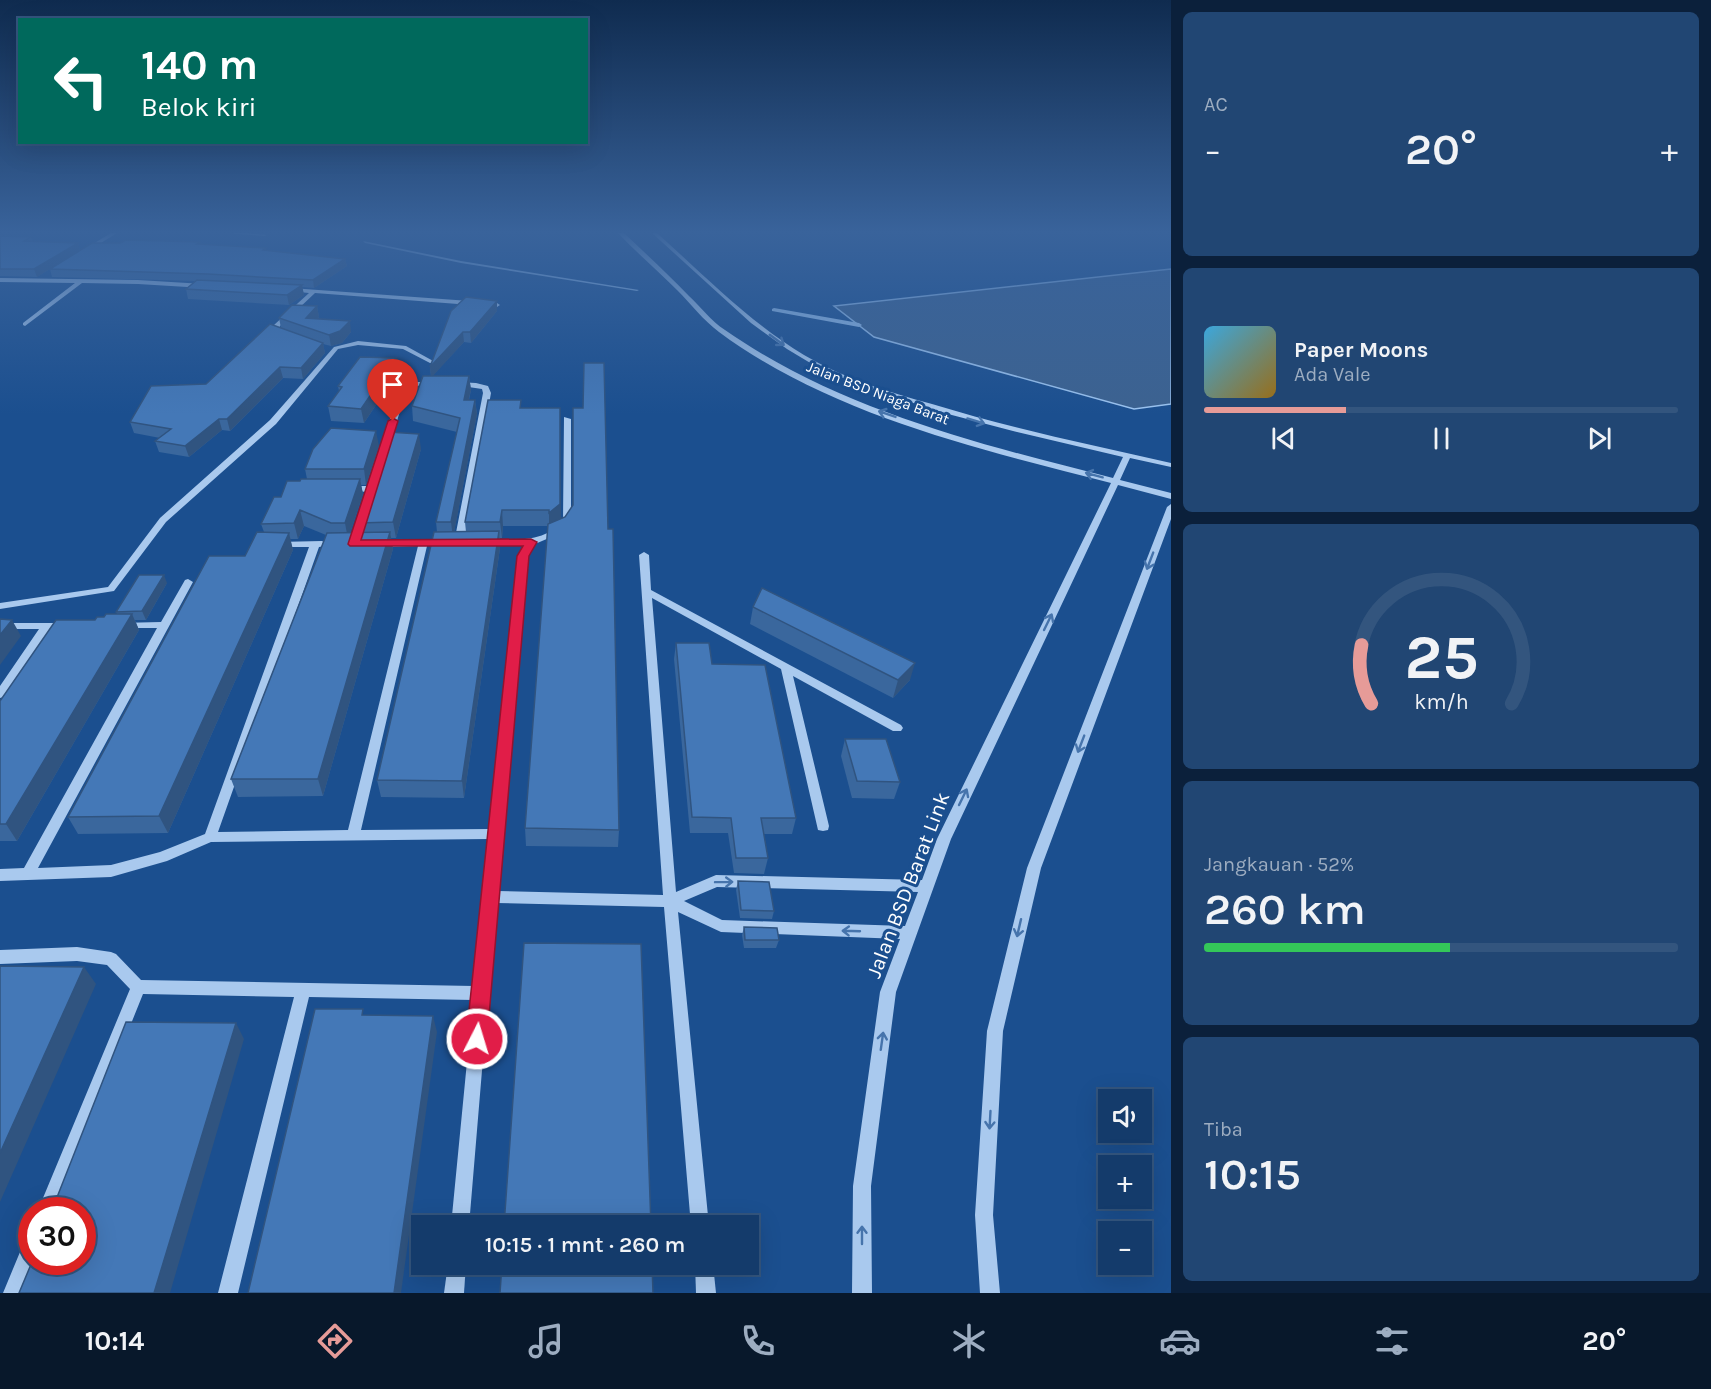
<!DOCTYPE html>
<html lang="id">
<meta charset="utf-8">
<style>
:root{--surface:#143b6b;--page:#214673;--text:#f1f3f6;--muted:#9dadc1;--line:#33557e;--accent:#e69b98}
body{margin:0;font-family:Karla,sans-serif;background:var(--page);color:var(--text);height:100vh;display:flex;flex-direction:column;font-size:22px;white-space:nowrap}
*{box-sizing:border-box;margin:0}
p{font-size:20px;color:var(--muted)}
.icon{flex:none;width:33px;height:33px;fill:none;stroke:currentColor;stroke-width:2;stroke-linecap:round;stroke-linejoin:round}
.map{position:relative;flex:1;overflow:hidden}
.details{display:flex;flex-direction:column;gap:12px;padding:12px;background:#0b203b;width:540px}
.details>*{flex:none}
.top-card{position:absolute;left:18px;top:18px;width:570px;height:126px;border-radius:0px;box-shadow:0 6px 24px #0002,0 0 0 2px var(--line);background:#00695c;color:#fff;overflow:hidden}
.controls{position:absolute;left:1098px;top:1089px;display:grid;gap:12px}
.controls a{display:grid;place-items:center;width:54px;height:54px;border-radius:0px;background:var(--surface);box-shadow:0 6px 24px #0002,0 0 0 2px var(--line);font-size:30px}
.speed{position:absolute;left:18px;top:1197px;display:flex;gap:12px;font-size:30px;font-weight:700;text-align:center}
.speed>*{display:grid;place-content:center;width:78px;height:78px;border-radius:50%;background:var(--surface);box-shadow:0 6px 24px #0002,0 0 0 2px var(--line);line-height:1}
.speed .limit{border:9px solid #d22;background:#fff;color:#111}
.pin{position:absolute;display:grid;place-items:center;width:51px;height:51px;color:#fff;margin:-62px -26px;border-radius:50% 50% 50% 0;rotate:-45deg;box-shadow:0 0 6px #0007}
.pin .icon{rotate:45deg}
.me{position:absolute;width:66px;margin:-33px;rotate:5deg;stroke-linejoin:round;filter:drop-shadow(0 0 4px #0008)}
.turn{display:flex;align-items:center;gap:21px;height:126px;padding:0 24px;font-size:27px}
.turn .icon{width:78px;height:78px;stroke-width:2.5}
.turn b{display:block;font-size:42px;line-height:51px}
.big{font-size:45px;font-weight:600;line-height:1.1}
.details .card{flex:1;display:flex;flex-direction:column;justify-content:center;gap:9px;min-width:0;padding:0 21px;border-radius:9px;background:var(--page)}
.details .dial{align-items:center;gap:0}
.dial svg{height:156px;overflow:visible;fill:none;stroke:var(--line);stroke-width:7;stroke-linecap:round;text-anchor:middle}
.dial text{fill:var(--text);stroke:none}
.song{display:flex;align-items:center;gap:18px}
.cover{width:72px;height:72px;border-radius:9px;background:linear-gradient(135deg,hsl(200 70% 55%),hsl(40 70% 35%))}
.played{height:6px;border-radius:3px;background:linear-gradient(90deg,var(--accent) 30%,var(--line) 30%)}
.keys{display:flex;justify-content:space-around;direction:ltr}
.heat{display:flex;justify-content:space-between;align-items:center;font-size:33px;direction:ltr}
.charge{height:9px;border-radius:4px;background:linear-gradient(90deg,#34c759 52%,var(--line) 0)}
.trip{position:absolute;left:411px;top:1215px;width:348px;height:60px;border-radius:0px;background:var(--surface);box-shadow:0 6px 24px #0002,0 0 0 2px var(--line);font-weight:600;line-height:60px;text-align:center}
.menu{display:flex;height:96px;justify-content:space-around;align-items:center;background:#08182b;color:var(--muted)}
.menu .icon{width:42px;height:42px}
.menu .on{color:var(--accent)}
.menu b{font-size:27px;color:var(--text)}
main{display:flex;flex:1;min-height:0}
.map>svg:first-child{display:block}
.water{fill:#3c6290;stroke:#9cc4f0;stroke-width:1.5}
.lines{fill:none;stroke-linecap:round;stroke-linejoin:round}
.stream{fill:#9cc4f0;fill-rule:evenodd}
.minor{fill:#a9c9ee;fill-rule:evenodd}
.wall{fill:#3a679d}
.shaded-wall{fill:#305480}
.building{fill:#4478b7;stroke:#305480;stroke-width:1.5}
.oneway{stroke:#4674ac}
.route{fill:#e11d48;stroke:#92132f;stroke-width:1.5}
.labels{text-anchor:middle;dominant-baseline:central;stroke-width:6;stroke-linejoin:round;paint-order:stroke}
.far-street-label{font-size:15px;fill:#fff;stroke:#1b4f8f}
.near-street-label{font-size:21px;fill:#fff;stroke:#1b4f8f}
</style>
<main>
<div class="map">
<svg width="1171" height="1293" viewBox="0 0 1171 1293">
<rect width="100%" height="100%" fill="#1b4f8f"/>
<path class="water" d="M 1171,269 L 1171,404 L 1134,409 L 874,337 L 834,306 Z"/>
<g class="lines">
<g class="stream">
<path d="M 225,233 L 247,233 L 267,235 L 265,236 Z"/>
<path d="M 363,241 L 461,261 L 639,290 L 637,291 L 461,263 L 365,243 Z"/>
<path d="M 774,308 L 859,323 L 862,325 L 859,327 L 772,311 L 772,309 Z"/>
</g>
<g class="minor">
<path d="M 111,233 L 117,233 L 88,251 L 83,250 Z"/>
<path d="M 618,233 L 624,233 C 646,254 668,274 689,296 C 701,307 711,321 725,330 C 840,410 979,444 1113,478 L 1123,457 L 1013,431 L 948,414 L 866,388 L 817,367 L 787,349 L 751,323 L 652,233 L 657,233 C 704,275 749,322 804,355 C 843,378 888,392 932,404 C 1010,428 1091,445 1171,463 L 1171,467 L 1130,458 L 1120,480 L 1171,493 L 1171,499 L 1118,485 L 951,839 L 896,992 L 871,1186 L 872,1293 L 852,1293 L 853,1186 L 880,992 L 900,939 L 721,932 L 678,912 L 709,1226 L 691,1226 L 664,907 L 496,903 L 469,1226 L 451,1226 L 473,1000 L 309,997 L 238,1293 L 218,1293 L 294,997 L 143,994 L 56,1210 L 38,1210 L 130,989 L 107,965 L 77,961 L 0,964 L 0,950 L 77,947 L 111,952 L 116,954 L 141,980 L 474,986 L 489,839 L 211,842 L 167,861 L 111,877 L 0,881 L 0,869 L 24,868 L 157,628 L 123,628 L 118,625 L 119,623 L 161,622 L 185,580 L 188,579 L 193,582 L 38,868 L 111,865 L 160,852 L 205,834 L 309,547 L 274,547 L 272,545 L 274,543 L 277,542 L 322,541 L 327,544 L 325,546 L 319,547 L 218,832 L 348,830 L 418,546 L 379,547 L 374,544 L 379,541 L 423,540 L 430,540 L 435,543 L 433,545 L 427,546 L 361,830 L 490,829 L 518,556 L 525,545 L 487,546 L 482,543 L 487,540 C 512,540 545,543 563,521 L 564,417 L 571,419 L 571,521 L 563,532 L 535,544 L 528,556 L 497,891 L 663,895 L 639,555 L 644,552 L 649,555 L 651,590 L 901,725 L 903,728 L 901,731 L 893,731 L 793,676 L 829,826 L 828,830 L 823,831 L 818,830 L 781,669 L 652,598 L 676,892 L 716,875 L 922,880 L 937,839 L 1111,483 C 978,449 831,415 719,332 C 703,320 691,304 677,290 C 658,271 637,253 618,233 ZM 717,887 L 918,892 L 905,926 L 722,920 L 684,901 Z"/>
<path d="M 0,278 L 138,280 L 204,284 L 207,286 L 204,288 L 138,284 L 82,283 L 25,326 L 23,325 L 23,323 L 75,283 L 0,282 Z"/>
<path d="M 291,288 L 497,303 L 500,305 L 497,307 L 315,293 L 280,326 L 279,331 L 287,335 L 284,337 L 274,333 L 274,325 L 309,293 L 289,291 L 288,290 Z"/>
<path d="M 358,341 L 406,346 L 435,362 L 430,363 L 403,349 L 358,345 L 338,349 L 276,424 L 166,522 L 114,591 L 0,609 L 0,603 L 108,587 L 160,518 L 270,420 L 334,347 Z"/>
<path d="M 409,382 L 433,382 L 437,384 C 428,389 416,383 407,388 L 390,444 L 386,446 L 383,446 L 382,444 L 400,387 Z"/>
<path d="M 457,382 L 476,383 L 488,386 L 491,393 L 464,543 L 459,546 L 454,543 L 483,393 L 482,389 L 455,385 L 455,383 Z"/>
<path d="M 348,486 L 372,486 L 376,489 L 372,492 L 345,491 L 344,489 Z"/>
<path d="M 1171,504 L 1171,519 L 1041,868 L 1003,1031 L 993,1215 L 1000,1293 L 980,1293 L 975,1215 L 987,1031 L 1027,868 L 1167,507 Z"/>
<path d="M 0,623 L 66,623 L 71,626 L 66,629 L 50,629 L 4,697 L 0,698 L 0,686 L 39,629 L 0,629 Z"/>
<path d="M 32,1238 L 32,1262 L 35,1262 L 23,1293 L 3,1293 L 25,1240 Z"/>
<path d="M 448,1264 L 466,1264 L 464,1293 L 444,1293 Z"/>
<path d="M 695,1264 L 713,1264 L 716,1293 L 696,1293 Z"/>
</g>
</g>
<g class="wall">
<path d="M 0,236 L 31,237 L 33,241 L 78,243 L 80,250 L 37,277 L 0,276 Z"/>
<path d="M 201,244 L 266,248 L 266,250 L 345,259 L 347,266 L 314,288 L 302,287 L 304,295 L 289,305 L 188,299 L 186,289 L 196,281 L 52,277 L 50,269 Z"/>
<path d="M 317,306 L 319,317 L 318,319 L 351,332 L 342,343 L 331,346 L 323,344 L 325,353 L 303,379 L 283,378 L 230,431 L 222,430 L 189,457 L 159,452 L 155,441 L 160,438 L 134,433 L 130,422 L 206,384 L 281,328 L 279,318 Z"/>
<path d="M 451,311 L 497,311 L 471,343 L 464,342 L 432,376 L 469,376 L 471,390 L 469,400 L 475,400 L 477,414 L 454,532 L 466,532 L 465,522 L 521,408 L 561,519 L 608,529 L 619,830 L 618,847 L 526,846 L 525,828 L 548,526 L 503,526 L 502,538 L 500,538 L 500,548 L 464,798 L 381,797 L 377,780 L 437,532 L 436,522 L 457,432 L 413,421 L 412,406 L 431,376 L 430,367 Z"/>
<path d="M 396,358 L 398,372 L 364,423 L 331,421 L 328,406 L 339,391 L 338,386 Z"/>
<path d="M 379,446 L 366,485 L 361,485 L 363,494 L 350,533 L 361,533 L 359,523 L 421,449 L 396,538 L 391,538 L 393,549 L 323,796 L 238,797 L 231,779 L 326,535 L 304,526 L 298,539 L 290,539 L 293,550 L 168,833 L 78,834 L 68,817 L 245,556 L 264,532 L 261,524 L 281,497 L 300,481 L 307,479 L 305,469 Z"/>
<path d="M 167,583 L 146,620 L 135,620 L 139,630 L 17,841 L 0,841 L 0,701 L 95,620 L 117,614 L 116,612 Z"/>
<path d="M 753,607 L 910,680 L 893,698 L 750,624 Z"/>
<path d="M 676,643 L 712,664 L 796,818 L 792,834 L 764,834 L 768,858 L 764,874 L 734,873 L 728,833 L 690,833 L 674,659 Z"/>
<path d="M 845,739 L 900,782 L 894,799 L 852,798 L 841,756 Z"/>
<path d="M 738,881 L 774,911 L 772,919 L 740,918 L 736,890 Z"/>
<path d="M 744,927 L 779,940 L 776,948 L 744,948 L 742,935 Z"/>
</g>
<g class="shaded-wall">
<path d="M 78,243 L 80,250 L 37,277 L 34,269 Z"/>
<path d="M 345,259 L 347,266 L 314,288 L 313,280 Z"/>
<path d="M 302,285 L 304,295 L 289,305 L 287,295 Z"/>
<path d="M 497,301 L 497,311 L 471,343 L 470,332 Z"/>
<path d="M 317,306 L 319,317 L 308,329 L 306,318 Z"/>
<path d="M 350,321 L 351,332 L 342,343 L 331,346 L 329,335 Z"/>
<path d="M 463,332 L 464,342 L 431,378 L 430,367 Z"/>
<path d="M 323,343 L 325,353 L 303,379 L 301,368 Z"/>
<path d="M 396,358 L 398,372 L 364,423 L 361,409 Z"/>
<path d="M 280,367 L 283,378 L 230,431 L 227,419 Z"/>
<path d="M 469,376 L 471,390 L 465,414 L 464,400 Z"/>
<path d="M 475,400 L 477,414 L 453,538 L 451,522 Z"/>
<path d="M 560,408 L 561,520 L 549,529 L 549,513 Z"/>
<path d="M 219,419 L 222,430 L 189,457 L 185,446 Z"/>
<path d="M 376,431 L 379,446 L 366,485 L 364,469 Z"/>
<path d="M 419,434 L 421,449 L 396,538 L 393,522 Z"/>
<path d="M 360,479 L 363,494 L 348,539 L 345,523 Z"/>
<path d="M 300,510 L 304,526 L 298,539 L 294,523 Z"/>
<path d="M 502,510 L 503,526 L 502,538 L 500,522 Z"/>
<path d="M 499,531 L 500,548 L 464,798 L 462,781 Z"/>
<path d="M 390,532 L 393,549 L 323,796 L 318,779 Z"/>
<path d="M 289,533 L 293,550 L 168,833 L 159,816 Z"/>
<path d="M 164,575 L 167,583 L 146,620 L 142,611 Z"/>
<path d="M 132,614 L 139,630 L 17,841 L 6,824 Z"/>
<path d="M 12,620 L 21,636 L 0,665 L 0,635 Z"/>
<path d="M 915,663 L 910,680 L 893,698 L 898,680 Z"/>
<path d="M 84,967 L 96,984 L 0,1202 L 0,1153 Z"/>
<path d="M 433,1016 L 437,1032 L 401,1293 L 394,1293 Z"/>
<path d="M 236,1023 L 244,1039 L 170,1293 L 154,1293 Z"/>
</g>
<g class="building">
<path d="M 0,236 L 31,237 L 24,241 L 78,243 L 34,269 L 0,269 Z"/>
<path d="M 126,240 L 201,242 L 197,244 L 266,248 L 263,250 L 345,259 L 313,280 L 208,274 L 50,269 L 92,243 L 120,243 Z"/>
<path d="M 197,280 L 302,285 L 287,295 L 186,289 Z"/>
<path d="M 466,297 L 497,301 L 470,332 L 463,332 L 430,367 L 451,311 Z"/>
<path d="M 292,305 L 317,306 L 306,318 L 350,321 L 340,331 L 329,335 L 279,318 Z"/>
<path d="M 270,324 L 323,343 L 301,368 L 280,367 L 227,419 L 219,419 L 185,446 L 155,441 L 171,429 L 130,422 L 151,386 L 206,384 Z"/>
<path d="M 360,357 L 396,358 L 361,409 L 328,406 L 342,387 L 338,386 Z"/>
<path d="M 584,363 L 604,363 L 608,529 L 613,529 L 619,830 L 525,828 L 548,524 L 565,517 L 573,505 L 573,408 L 583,408 Z"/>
<path d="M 423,376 L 469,376 L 464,400 L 475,400 L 451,522 L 436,522 L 460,418 L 412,406 Z"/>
<path d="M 488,400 L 521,400 L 520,408 L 560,408 L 560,504 L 549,513 L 549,510 L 502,510 L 500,522 L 465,522 Z"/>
<path d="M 331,428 L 376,431 L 364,469 L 305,469 L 313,449 Z"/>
<path d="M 388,432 L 419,434 L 393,522 L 359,523 Z"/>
<path d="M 301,479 L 360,479 L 345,523 L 331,523 L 300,510 L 294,523 L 261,524 L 274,497 L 281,497 L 287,481 L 300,481 Z"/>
<path d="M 499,531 L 462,781 L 377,780 L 434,532 Z"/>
<path d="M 257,532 L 289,533 L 159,816 L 68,817 L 209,556 L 245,556 Z"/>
<path d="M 390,532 L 318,779 L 231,779 L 327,533 Z"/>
<path d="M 139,575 L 164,575 L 142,611 L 116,612 Z"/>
<path d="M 762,588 L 915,663 L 898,680 L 753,607 Z"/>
<path d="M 106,614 L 132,614 L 6,824 L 0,824 L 0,701 L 56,620 L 95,620 L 97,617 L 104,617 Z"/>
<path d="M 0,619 L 12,620 L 0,635 Z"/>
<path d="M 676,643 L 709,643 L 712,664 L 765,665 L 796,818 L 761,818 L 768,858 L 736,858 L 731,818 L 692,817 Z"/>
<path d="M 845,739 L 886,739 L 900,782 L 857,781 Z"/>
<path d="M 738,881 L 769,882 L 774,911 L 741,910 Z"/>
<path d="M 744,927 L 777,928 L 779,940 L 745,940 Z"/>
<path d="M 524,943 L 641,944 L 651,1226 L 504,1226 Z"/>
<path d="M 0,966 L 84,967 L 0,1153 Z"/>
<path d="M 315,1009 L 363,1009 L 362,1015 L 433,1016 L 394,1293 L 248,1293 Z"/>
<path d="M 126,1022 L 236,1023 L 154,1293 L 19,1293 L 32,1262 L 82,1262 L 82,1210 L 52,1210 Z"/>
<path d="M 502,1264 L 652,1264 L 653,1293 L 500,1293 Z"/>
</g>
<defs><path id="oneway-shaft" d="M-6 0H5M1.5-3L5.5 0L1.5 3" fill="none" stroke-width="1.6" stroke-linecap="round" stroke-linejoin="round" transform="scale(1.5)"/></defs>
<g class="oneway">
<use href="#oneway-shaft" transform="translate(777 340) rotate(36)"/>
<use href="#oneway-shaft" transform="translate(887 414) rotate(-161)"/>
<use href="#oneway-shaft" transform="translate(976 421) rotate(17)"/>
<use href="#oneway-shaft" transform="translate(1094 475) rotate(-165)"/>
<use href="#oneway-shaft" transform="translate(1150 561) rotate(111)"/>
<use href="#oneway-shaft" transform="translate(1048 622) rotate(-64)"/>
<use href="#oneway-shaft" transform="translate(1081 744) rotate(111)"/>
<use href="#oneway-shaft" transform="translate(963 797) rotate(-64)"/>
<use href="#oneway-shaft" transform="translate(724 882) rotate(-1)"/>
<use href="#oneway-shaft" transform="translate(1019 928) rotate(103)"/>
<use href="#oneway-shaft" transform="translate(851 931) rotate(-178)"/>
<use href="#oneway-shaft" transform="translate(882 1041) rotate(-82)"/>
<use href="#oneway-shaft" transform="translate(990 1120) rotate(93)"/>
<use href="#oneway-shaft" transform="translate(862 1235) rotate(-90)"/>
</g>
<linearGradient id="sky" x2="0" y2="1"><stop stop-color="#0f2b4f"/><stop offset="0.56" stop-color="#39639b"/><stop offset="1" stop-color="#39639b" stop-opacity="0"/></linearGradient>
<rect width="1171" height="414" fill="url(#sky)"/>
<path class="route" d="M 393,418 L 398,421 L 361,540 L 531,539 L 537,542 L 529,556 L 487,1039 L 484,1046 L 477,1049 L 469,1046 L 466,1039 L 517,556 L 523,546 L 350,546 L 348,544 L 388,421 Z"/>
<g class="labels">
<g class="far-street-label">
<text transform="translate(878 393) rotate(21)">Jalan BSD Niaga Barat</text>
</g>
<g class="near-street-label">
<text transform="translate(908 885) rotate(-69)">Jalan BSD Barat Link</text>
</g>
</g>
</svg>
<div class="controls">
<a><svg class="icon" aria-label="sound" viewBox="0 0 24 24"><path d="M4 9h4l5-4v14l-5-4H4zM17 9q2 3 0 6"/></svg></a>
<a>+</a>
<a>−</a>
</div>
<div class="speed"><div class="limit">30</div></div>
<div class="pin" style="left:393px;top:421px;background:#d93025"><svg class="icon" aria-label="arrive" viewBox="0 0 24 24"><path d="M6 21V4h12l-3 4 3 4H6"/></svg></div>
<svg class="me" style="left:477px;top:1039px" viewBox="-20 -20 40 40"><circle r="17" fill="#e11d48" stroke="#fff" stroke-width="3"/><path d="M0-11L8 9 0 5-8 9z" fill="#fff"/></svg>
<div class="trip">10:15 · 1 mnt · 260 m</div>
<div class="top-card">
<div class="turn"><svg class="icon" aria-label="left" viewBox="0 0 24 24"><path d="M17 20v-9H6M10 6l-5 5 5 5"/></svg><div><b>140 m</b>Belok kiri</div></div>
</div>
</div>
<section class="details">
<div class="card"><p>AC</p>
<div class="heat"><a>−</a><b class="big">20°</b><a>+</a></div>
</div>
<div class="card">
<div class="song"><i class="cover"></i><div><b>Paper Moons</b><p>Ada Vale</p></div></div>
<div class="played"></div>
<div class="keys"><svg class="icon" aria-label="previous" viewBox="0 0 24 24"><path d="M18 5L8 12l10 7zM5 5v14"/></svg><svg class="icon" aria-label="pause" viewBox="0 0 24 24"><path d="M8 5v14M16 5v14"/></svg><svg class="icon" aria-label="next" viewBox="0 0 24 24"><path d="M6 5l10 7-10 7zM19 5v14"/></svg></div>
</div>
<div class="card dial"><svg viewBox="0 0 100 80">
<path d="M14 69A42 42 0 1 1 86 69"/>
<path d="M14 69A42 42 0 0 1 9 39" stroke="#e69b98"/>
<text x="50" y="56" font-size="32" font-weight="700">25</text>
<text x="50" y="72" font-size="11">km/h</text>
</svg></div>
<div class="card"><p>Jangkauan · 52%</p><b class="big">260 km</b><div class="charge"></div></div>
<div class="card"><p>Tiba</p><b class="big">10:15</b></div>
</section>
</main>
<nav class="menu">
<b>10:14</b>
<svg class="icon on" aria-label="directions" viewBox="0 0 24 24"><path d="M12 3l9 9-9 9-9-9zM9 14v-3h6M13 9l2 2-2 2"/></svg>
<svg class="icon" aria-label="music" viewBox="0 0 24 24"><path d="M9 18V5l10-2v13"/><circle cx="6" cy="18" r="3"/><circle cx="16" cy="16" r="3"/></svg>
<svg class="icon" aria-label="phone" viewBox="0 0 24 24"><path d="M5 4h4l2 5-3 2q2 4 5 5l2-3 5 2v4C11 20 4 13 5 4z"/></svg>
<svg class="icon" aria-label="climate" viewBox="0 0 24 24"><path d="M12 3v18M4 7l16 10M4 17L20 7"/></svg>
<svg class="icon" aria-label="car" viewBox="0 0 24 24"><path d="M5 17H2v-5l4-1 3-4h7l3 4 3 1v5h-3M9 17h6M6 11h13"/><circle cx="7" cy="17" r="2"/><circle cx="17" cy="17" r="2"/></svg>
<svg class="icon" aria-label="filters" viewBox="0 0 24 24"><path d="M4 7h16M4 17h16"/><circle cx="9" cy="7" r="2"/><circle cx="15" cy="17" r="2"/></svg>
<b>20°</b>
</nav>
